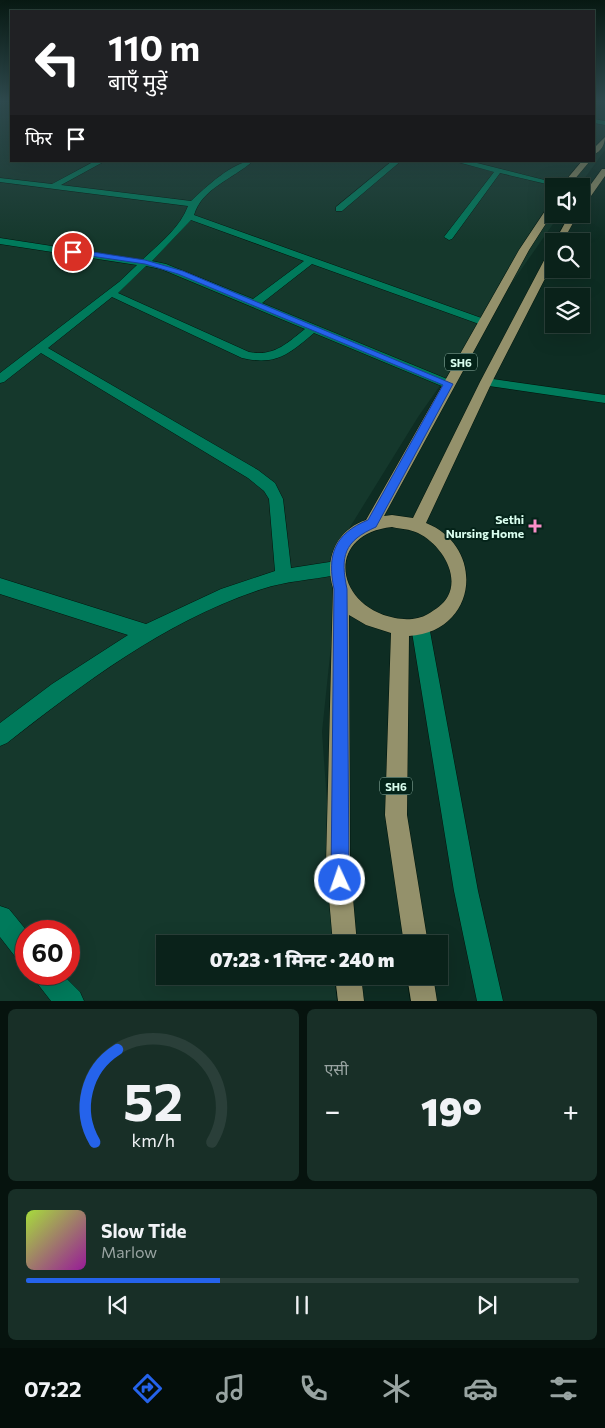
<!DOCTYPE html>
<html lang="hi">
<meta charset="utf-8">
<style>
:root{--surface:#0a221a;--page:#182f27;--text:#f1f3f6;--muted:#99a4a2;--line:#2a3f39;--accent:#2563eb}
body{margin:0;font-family:Commissioner,"Noto Sans Devanagari",sans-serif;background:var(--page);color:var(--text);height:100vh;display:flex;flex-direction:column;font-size:19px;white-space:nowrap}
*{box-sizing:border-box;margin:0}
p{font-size:16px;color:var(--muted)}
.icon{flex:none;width:28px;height:28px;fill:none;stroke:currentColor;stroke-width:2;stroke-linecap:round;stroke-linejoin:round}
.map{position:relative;height:1001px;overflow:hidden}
.side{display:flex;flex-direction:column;gap:8px;padding:8px;background:#06130e;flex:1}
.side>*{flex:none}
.guide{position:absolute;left:10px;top:10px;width:585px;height:152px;border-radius:0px;box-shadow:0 5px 20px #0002,0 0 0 1px var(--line);background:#202124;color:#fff;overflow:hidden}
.fabs{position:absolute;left:545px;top:178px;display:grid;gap:10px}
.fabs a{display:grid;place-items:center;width:45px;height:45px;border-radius:0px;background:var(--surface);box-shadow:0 5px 20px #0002,0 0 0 1px var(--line);font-size:25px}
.speed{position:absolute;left:15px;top:920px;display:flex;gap:10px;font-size:25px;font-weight:700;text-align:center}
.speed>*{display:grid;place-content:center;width:65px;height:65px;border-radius:50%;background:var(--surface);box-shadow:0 5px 20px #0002,0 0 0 1px var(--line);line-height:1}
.speed .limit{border:8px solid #d22;background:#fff;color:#111}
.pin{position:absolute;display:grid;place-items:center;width:42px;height:42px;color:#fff;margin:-21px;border:2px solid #fff;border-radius:50%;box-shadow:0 1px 5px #0007}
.me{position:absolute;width:55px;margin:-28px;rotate:357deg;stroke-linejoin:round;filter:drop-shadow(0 0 4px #0008)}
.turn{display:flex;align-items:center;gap:18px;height:105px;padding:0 15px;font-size:22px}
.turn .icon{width:65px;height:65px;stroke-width:2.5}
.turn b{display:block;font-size:35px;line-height:42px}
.then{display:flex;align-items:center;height:48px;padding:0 15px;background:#0003;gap:10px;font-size:19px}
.big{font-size:38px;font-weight:800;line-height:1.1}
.side .card{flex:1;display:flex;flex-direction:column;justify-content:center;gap:8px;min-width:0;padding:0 18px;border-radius:8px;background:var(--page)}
.side .dial{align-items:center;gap:0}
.dial svg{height:130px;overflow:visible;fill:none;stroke:var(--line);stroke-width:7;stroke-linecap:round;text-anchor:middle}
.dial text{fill:var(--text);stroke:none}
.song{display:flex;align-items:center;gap:15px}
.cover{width:60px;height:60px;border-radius:8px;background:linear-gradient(135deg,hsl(80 70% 55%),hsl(300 70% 35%))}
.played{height:5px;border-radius:2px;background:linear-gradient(90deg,var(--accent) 35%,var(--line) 35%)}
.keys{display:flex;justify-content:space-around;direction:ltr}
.heat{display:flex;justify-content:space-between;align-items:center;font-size:28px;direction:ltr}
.side .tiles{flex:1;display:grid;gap:8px;grid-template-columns:1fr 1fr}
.card:last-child{grid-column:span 2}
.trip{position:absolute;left:156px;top:935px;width:292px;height:50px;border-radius:0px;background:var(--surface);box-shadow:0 5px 20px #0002,0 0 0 1px var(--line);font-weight:800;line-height:50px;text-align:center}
.tabs{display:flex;height:80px;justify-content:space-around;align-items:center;background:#040e0a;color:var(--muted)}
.tabs .icon{width:35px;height:35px}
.tabs .current{color:var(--accent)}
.tabs b{font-size:22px;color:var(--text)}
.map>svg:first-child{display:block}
.built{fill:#15382c;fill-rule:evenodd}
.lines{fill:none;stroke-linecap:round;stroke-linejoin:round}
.minor-casing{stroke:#00150c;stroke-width:1}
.major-casing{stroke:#00150c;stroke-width:1}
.minor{fill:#007a5b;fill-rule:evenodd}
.major{fill:#94916b;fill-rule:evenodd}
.route{fill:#2563eb;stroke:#184099}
.poi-dot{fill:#fa8fc8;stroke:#042319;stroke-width:2}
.labels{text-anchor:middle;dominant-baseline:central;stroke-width:4;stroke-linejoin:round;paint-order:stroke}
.shield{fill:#042319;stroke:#99bcae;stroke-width:1}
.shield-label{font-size:11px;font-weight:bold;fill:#d9fdee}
.poi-label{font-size:12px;font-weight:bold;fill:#d9fdee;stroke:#042319;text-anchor:end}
</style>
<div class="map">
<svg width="605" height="1001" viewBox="0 0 605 1001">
<rect width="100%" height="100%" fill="#0e2d23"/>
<path class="built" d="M 0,101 L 11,101 L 11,161 L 594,161 L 594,101 L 605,101 L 605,150 L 579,186 L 554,186 L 554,214 L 560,214 L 418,417 L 342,540 L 322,732 L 337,944 L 165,944 L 165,976 L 339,976 L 341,1000 L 0,1001 ZM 26,931 L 69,931 L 69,974 L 26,974 Z"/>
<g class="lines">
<g class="minor-casing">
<g id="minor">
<path d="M 601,101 L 605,101 L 605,103 L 602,102 Z"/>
<path d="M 594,119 L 605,121 L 605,125 L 594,123 Z"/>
<path d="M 95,161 L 105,161 L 61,185 L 191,201 C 205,188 233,161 253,161 C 233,179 202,188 194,215 L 487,320 L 489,322 L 483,325 L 479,324 L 312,264 L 262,303 L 452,381 L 454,384 L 452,387 L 444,387 L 314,333 C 289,354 276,366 242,358 L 112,297 L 48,348 L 258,470 L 275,483 L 283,499 L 291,568 L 336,561 L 342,563 L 344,568 L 342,573 L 336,575 C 311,580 286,581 262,589 C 167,620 85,682 7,743 L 0,746 L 0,723 L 52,684 L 128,635 L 0,594 L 0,578 L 146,624 L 221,589 L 275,571 L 269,499 L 264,491 L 248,478 L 41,353 L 4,382 L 0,383 L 0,373 L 119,282 L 137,265 L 0,244 L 0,238 L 142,260 C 159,244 180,228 188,206 L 0,182 L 0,178 L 52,184 ZM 191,220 L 304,261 L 253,299 L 166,264 L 152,261 ZM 146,266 L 161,269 L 305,329 C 287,343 274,357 249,352 L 118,293 Z"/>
<path d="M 392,161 L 401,161 L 342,211 L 336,211 L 336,207 Z"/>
<path d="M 454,161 L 469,161 L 568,186 L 555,186 L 500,173 L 452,239 L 449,240 L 444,237 L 494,172 Z"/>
<path d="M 486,378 L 605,395 L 605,403 L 482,385 L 480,382 Z"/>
<path d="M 420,618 L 426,620 L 429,626 L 478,891 L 503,1001 L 477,1001 L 454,891 L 411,626 L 414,620 Z"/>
<path d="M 0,906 L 9,909 L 27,931 L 26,962 L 17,959 L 0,937 Z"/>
<path d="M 33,974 L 62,974 L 80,992 L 84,1001 L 51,1001 L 37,983 Z"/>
</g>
</g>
<g class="major-casing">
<g id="major">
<path d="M 605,137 C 605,144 601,152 594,154 L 594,148 Z"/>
<path d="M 582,161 L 590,161 L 569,186 L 561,186 Z"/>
<path d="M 602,169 L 605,169 L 605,176 L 584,206 L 581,206 L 581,198 Z"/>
<path d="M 551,202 L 554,202 L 554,211 L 529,250 L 384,516 L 392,515 L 413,518 L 480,382 L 549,251 L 554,248 L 554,261 L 492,382 L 426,523 C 486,547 478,632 409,636 L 407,815 L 428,944 L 404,944 L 385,815 L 391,633 L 366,625 L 349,615 L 350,864 L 357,944 L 333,944 L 326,864 L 333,588 C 324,559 336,530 366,520 L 519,250 ZM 392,527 C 400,529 410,529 418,533 C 439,543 460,573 448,596 C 443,605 436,609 428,614 C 418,620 405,620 395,618 C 334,606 325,534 392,527 Z"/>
<path d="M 570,214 L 578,214 L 563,241 L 555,241 Z"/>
<path d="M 335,976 L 361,976 L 364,1001 L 338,1001 Z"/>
<path d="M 407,976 L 433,976 L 437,1001 L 411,1001 Z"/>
</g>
</g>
<use href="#minor" class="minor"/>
<use href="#major" class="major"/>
</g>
<linearGradient id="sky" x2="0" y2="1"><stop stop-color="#081913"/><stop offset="0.42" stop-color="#304c50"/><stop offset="1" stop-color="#304c50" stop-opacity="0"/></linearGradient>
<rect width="605" height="241" fill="url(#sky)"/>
<path class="route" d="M 73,249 L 145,260 L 183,271 L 453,384 L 376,527 C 344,541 340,556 347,589 L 349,880 L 346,886 L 340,889 L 333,886 L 331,880 L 334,589 C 327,555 334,534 368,520 L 443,385 L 178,274 L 145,264 L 70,253 L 70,250 Z"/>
<path class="poi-dot" d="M532.5 518.5h5v5h5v5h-5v5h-5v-5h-5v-5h5z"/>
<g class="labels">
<g class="shield">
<rect x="445" y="353.5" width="32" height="17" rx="4"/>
<rect x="380" y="777.5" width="32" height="17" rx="4"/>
</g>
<g class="shield-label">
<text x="461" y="362">SH6</text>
<text x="396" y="786">SH6</text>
</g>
<g class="poi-label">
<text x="524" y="519">Sethi<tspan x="524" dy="14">Nursing Home</tspan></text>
</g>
</g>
</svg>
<div class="fabs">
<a><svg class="icon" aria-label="sound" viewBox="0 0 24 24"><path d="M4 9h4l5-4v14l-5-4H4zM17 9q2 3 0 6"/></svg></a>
<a><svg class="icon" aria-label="search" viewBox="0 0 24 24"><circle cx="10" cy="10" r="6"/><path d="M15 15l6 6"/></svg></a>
<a><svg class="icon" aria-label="layers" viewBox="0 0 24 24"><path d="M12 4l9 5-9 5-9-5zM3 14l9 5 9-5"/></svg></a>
</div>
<div class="speed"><div class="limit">60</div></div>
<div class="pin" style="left:73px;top:252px;background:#d93025"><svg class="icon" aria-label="arrive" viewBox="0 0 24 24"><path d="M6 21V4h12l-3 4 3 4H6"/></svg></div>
<svg class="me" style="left:340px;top:880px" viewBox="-20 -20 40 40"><circle r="17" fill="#2563eb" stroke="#fff" stroke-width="3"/><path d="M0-11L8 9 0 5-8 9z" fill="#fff"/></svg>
<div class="trip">07:23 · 1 मिनट · 240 m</div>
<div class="guide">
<div class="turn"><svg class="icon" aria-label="left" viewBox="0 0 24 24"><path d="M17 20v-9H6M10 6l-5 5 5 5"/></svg><div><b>110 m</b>बाएँ मुड़ें</div></div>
<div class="then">फिर<svg class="icon" aria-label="arrive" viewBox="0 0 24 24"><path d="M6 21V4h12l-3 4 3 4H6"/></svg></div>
</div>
</div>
<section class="side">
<div class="tiles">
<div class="card dial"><svg viewBox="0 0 100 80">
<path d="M14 69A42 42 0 1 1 86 69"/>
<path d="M14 69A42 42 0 0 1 28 12" stroke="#2563eb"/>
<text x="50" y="56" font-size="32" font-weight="700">52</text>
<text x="50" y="72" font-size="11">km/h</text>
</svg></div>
<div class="card"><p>एसी</p>
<div class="heat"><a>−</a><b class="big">19°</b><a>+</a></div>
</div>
<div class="card">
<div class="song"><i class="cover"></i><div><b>Slow Tide</b><p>Marlow</p></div></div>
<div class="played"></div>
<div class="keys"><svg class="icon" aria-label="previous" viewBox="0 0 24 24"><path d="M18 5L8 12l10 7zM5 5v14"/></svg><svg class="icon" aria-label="pause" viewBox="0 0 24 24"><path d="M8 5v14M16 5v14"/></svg><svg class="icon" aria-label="next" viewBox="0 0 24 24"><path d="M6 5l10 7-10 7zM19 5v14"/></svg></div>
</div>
</div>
</section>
<nav class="tabs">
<b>07:22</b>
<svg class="icon current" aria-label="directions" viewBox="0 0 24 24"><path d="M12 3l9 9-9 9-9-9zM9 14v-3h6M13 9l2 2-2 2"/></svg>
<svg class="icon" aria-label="music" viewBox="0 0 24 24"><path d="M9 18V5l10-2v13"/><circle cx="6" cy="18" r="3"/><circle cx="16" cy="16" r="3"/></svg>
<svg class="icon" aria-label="phone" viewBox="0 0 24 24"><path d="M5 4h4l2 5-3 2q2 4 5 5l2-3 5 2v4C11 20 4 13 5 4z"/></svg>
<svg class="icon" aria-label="climate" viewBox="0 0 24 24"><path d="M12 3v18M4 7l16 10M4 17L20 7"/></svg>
<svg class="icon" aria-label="car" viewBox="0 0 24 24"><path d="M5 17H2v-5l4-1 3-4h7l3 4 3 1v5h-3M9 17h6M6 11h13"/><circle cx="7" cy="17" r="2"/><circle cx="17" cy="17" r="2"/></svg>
<svg class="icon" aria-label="filters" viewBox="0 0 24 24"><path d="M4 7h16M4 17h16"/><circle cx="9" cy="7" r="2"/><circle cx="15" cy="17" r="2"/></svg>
</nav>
